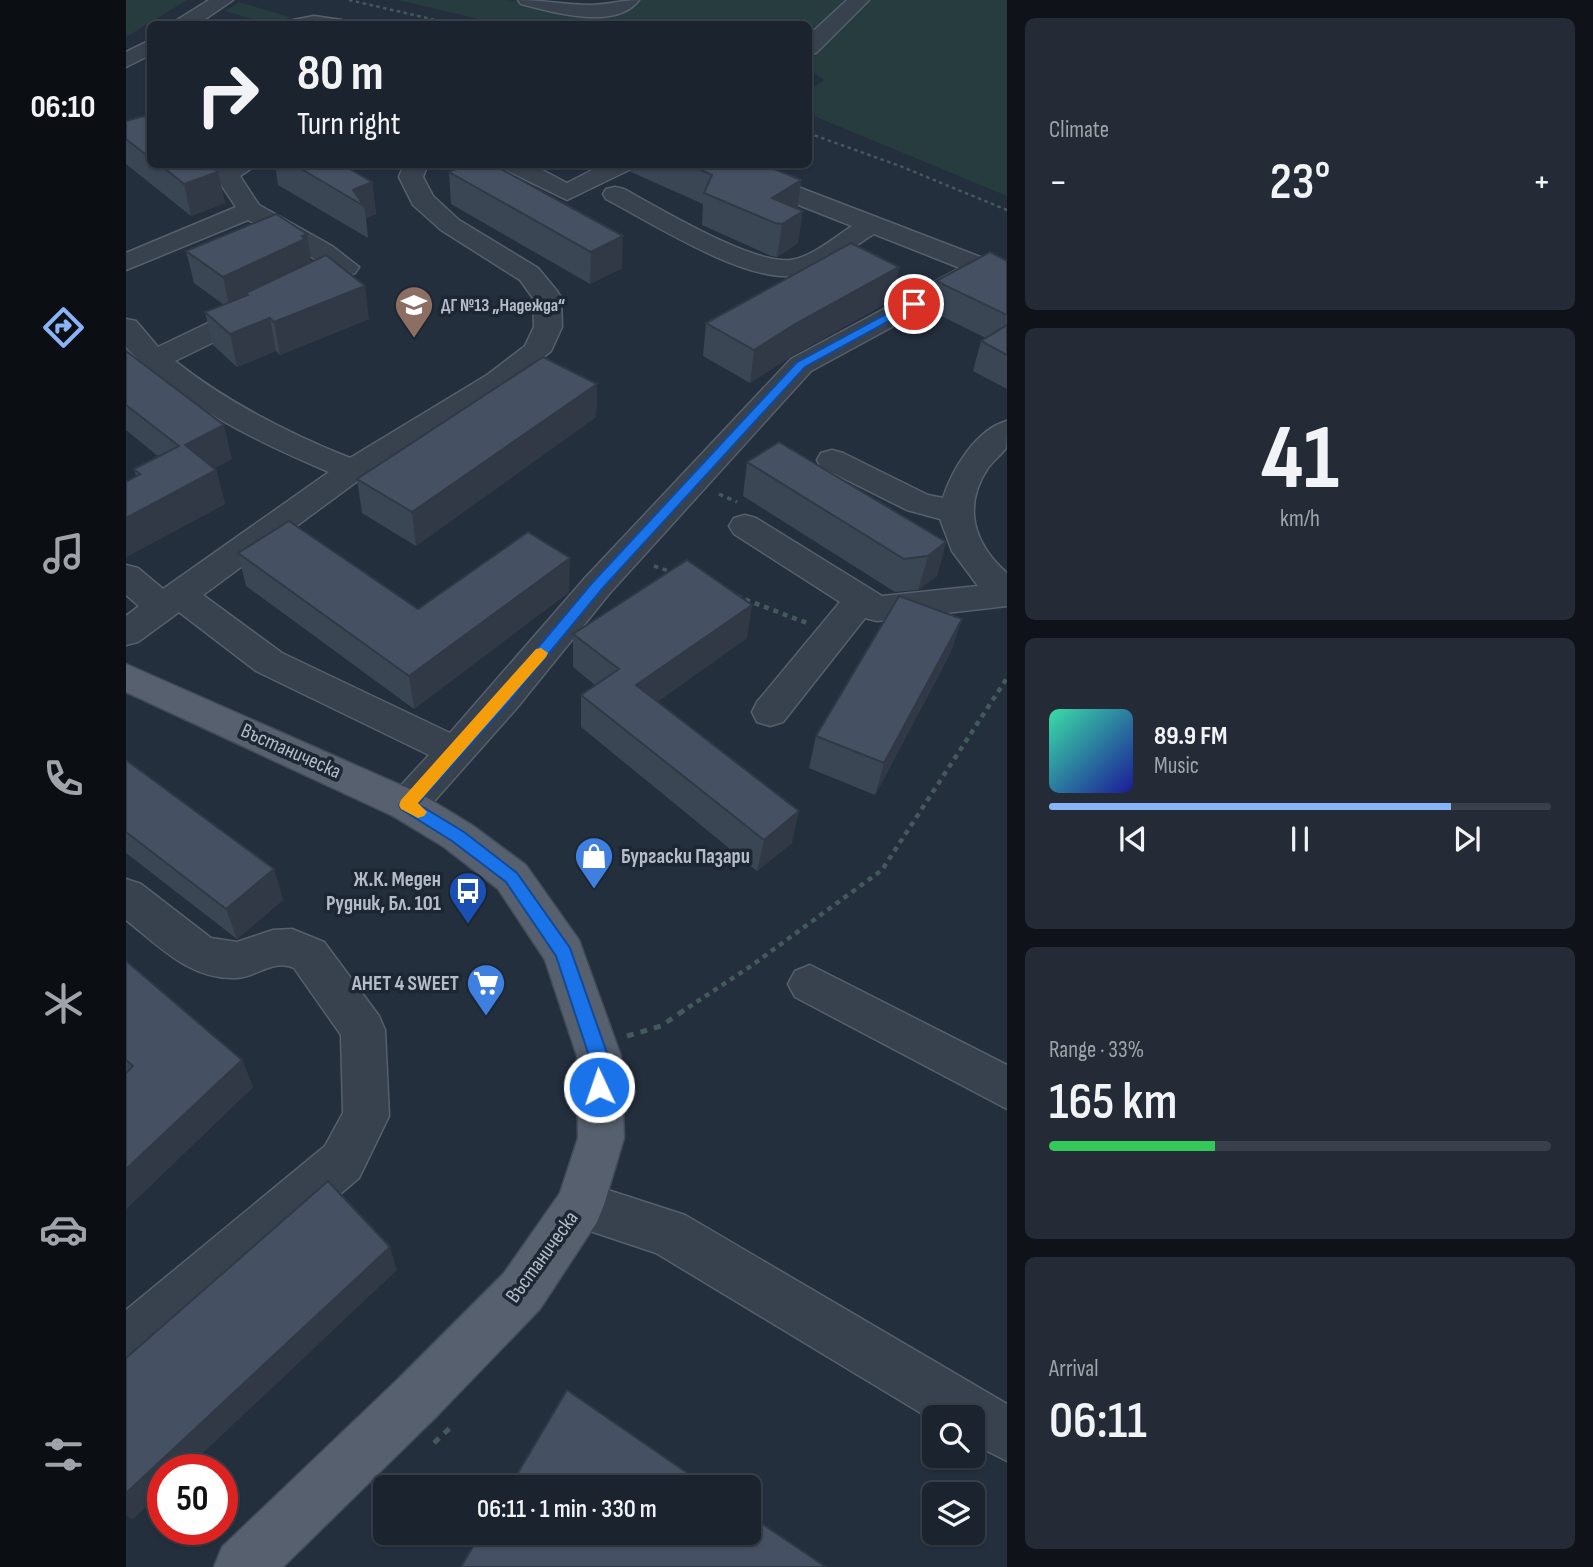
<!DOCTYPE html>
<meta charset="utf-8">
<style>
:root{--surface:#1b232e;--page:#242b36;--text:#f1f3f6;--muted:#a0a4aa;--line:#39404a;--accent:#8ab4f8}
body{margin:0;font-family:"Sofia Sans Condensed",sans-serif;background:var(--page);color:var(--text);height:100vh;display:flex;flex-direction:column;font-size:26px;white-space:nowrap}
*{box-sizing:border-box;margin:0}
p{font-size:23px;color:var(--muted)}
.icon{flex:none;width:38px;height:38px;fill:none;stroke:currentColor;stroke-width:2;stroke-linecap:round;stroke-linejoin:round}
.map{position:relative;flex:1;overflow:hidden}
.side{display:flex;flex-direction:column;gap:18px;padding:18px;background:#0f1319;width:586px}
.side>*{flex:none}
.hud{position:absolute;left:21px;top:21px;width:665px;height:147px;border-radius:10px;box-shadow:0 2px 5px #0004,0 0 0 2px var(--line);background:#1b232e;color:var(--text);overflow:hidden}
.buttons{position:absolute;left:796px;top:1405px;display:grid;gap:14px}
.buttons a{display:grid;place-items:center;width:63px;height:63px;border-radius:10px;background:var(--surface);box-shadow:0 2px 5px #0004,0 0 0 2px var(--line);font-size:35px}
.speed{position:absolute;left:21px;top:1454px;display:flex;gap:14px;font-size:35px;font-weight:700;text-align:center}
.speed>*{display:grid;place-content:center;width:91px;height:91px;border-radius:50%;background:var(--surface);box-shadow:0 2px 5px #0004,0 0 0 2px var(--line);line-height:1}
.speed .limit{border:10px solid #d22;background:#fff;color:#111}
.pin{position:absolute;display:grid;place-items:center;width:60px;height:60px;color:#fff;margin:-30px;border:4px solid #fff;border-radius:50%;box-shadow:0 2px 7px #0007}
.me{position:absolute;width:77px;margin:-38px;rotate:357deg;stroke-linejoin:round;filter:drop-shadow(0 0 5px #0008)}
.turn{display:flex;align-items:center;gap:24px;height:147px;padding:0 35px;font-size:32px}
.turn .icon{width:91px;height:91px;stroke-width:2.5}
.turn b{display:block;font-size:49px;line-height:60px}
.big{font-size:52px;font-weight:600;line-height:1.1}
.side .tile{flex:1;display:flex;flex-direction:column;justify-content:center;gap:10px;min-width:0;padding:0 24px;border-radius:10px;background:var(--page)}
.side .dial{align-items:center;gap:0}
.dial b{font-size:91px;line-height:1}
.song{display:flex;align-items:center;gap:21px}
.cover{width:84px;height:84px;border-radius:10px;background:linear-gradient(135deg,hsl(160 70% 55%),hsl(240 70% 35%))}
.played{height:7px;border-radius:4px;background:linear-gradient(90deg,var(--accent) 80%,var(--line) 80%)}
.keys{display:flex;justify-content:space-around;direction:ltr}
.heat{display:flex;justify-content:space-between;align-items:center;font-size:38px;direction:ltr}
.charge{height:10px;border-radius:5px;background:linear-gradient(90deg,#34c759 33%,var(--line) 0)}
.trip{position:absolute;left:247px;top:1475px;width:388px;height:70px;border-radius:10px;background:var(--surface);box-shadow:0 2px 5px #0004,0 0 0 2px var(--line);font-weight:600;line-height:70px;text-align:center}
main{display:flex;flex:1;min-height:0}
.dock{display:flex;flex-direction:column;width:126px;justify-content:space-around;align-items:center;background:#0b0e12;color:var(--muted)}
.dock .icon{width:49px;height:49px}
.dock .current{color:var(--accent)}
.dock b{font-size:32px;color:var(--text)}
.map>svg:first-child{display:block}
.green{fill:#263c3f}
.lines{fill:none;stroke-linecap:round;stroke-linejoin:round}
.minor-casing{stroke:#565f6c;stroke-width:3}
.major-casing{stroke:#414a57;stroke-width:3}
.path-far3{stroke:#44595c;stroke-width:2.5;stroke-dasharray:3.5 3.5;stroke-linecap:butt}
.path-far2{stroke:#44595c;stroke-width:3.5;stroke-dasharray:4.5 4.5;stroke-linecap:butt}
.path-far1{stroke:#44595c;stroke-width:4.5;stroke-dasharray:5 5;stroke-linecap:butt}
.path{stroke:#44595c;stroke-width:5;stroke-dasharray:7 7;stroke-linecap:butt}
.minor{fill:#38414e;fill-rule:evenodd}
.major{fill:#56606e;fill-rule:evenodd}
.wall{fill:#3b4654}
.shaded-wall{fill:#303945}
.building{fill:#455162;stroke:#303945;stroke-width:2}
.route{fill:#1a73e8;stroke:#114b97;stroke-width:2}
.slow{fill:#f59e0b}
.labels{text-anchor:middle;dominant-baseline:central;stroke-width:7;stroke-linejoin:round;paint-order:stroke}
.far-poi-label{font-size:18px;font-weight:bold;fill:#b4bcc9;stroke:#1d2633;text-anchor:start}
.street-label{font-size:21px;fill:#b4bcc9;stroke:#1d2633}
.poi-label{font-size:21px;font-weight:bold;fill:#b4bcc9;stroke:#1d2633;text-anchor:end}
</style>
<main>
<nav class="dock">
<b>06:10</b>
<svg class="icon current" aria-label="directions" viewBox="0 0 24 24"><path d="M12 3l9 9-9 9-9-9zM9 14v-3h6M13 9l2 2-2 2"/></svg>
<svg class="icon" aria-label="music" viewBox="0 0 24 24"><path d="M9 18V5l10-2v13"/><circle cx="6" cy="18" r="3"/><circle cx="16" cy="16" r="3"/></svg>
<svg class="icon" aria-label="phone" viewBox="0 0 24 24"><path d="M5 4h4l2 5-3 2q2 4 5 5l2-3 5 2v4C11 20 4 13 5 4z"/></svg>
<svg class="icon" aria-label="climate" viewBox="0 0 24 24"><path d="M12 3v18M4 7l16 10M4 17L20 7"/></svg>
<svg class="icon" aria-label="car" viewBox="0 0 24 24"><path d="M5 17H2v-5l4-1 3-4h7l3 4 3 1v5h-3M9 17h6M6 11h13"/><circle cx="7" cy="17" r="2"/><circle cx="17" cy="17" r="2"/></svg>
<svg class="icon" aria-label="filters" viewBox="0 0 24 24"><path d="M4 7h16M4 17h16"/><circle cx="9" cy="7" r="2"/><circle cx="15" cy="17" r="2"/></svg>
</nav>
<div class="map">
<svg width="881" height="1567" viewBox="0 0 881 1567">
<rect width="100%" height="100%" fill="#242f3e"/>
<g class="green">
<path d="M 0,0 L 61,0 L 0,37 Z"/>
<path d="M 272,0 C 307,0 344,0 380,0 C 433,4 461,39 513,0 L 881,0 L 881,196 L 683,114 L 683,90 L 698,80 L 683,69 L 682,24 L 374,24 Z"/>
<path d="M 113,2 L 164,17 L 151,24 L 123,24 L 129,20 L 99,11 Z"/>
</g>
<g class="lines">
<g class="minor-casing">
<g id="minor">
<path d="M 83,0 L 107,0 L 72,24 L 48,24 L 51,20 Z"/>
<path d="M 392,0 C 416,0 440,5 464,5 C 481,5 496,0 513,0 C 490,31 426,12 395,4 Z"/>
<path d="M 721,0 L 743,0 L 690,53 L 682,54 L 682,36 Z"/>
<path d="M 188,16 L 216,20 L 219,24 L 164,24 L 167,20 Z"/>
<path d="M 24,40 L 24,55 L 0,67 L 0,52 Z"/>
<path d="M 100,164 L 132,164 L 114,176 L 133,205 L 206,246 L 233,267 L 229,273 L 49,361 C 102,403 162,433 224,458 L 361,375 L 399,346 L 408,327 L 407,298 L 394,280 L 315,230 L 287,205 L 273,177 L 278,164 L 302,164 L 297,177 L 307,196 L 333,220 L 412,268 L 431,291 L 435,297 L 436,327 L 425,351 L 381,387 L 237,477 L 77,595 L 156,653 L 324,733 L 459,578 L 665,359 L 834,268 L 748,234 C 723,249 697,273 667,276 C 616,281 526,223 480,199 L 477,194 L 480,189 L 489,187 L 498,189 C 533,208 627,265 665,260 C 686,257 709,237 726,226 L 581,169 L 577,164 L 612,164 L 865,261 L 881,269 L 881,288 L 856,278 L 685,371 L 483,594 L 390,709 L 295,816 L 281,820 L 267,816 L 261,805 L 267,794 L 303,755 L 130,671 L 53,612 L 12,642 L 0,645 L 0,616 L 13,606 L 0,595 L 0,565 L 12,568 L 37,589 L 203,472 C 131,442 54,404 0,347 L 0,319 L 10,321 L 32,347 L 201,266 L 122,220 L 0,270 L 0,253 L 110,207 L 88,174 Z"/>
<path d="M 374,164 L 405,164 L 441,183 L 478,164 L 509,164 L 505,169 L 441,200 L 378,169 Z"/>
<path d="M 881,421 C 881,428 881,441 880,448 C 875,455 867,461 862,468 C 836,507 848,544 881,573 L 881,606 L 751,621 L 739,618 L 657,722 L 644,726 L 631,722 L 626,712 L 631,702 L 714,602 L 608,534 L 603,526 L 608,518 L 619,515 L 630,518 L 756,596 L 852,586 L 826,551 L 814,519 L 781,510 L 695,467 L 691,460 L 695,453 L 706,450 L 717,453 L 802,495 L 817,498 C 826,470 850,429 881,421 Z"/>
<path d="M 0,879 L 15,884 L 85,938 L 111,942 L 147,930 L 166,929 L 198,942 L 253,1016 L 259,1030 L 263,1116 L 233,1178 L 18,1361 L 0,1369 L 0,1310 L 199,1146 L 217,1113 L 215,1035 L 168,968 C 148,958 129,978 110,978 C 64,980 33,946 0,920 Z"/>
<path d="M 684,965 L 881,1065 L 881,1109 L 669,997 L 662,984 L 669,971 Z"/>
<path d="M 454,1181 L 559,1215 L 881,1404 L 881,1461 L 847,1444 L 847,1418 L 808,1418 L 808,1421 L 530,1253 L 437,1222 L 430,1205 L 437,1188 Z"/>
</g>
</g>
<g class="major-casing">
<path id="major" d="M 0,664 L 295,794 L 346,825 L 400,865 L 453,940 L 495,1056 L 498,1138 L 478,1205 L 471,1222 L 414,1309 L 309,1418 L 157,1567 L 88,1567 L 96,1547 L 271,1380 L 378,1273 L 434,1193 L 452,1138 L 451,1056 L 419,960 L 372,889 L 318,847 L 267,816 L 0,692 Z"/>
</g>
<g class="path-far3">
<path d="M 223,0 L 327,24"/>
<path d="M 682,133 L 774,166 L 881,210"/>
</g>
<g class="path-far2">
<path d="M 593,494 L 611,502"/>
<path d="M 528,566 L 546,572"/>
</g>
<g class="path-far1">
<path d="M 610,596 L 681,623"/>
<path d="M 554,1013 L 625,966 L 756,870 L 881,678"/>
</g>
<g class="path">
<path d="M 501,1036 L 535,1026 L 557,1011"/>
<path d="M 308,1443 L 327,1425"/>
</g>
<use href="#minor" class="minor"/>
<use href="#major" class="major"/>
</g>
<g class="wall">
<path d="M 0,121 L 24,121 L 24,164 L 83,164 L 92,172 L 99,203 L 65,216 L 0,164 Z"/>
<path d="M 149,164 L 217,164 L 246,182 L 250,214 L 240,218 L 242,238 L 152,185 Z"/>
<path d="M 505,164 L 636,164 L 675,180 L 671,209 L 672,243 L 651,257 L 645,256 L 576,225 L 577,204 L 505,172 Z"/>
<path d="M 323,172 L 496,268 L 464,284 L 325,204 Z"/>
<path d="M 181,234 L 185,262 L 243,319 L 154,355 L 150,351 L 111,367 L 87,345 L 79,312 L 98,305 L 68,283 L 60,251 Z"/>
<path d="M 881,261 L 881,389 L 847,371 L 855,341 L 860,338 L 803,310 L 810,281 Z"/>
<path d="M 773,267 L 766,300 L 664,357 L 624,383 L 577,356 L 580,323 Z"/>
<path d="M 0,351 L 106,459 L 88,468 L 90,470 L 99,504 L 0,557 L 0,482 L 10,476 L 8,469 L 33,457 L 0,430 Z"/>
<path d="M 471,384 L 470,417 L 290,546 L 236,513 L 231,479 Z"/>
<path d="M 621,462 L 820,542 L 811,576 L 792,590 L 769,592 L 617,496 Z"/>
<path d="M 112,553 L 292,609 L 443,592 L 288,709 L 120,586 Z"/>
<path d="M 447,634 L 621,638 L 531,702 L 666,843 L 631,871 L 455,727 L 455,695 L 469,685 L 447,667 Z"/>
<path d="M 825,652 L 749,795 L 683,768 L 690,736 Z"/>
<path d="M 0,760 L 148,869 L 157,900 L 111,939 L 0,853 Z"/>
<path d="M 0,961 L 116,1060 L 127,1087 L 0,1209 Z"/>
</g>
<g class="shaded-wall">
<path d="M 92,172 L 99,203 L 65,216 L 58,184 Z"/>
<path d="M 675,180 L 671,212 L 646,198 Z"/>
<path d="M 246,182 L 250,214 L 240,218 L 238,206 L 227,190 Z"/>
<path d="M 677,211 L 672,243 L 651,257 L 656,224 Z"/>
<path d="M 181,234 L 186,266 L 122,295 L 120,293 L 121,301 L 104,310 L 97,277 Z"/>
<path d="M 497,236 L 496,268 L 464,284 L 465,252 Z"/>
<path d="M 773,267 L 766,300 L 664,357 L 624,383 L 628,350 L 669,324 Z"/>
<path d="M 239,286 L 243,319 L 154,355 L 148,322 Z"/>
<path d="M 144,318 L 150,351 L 111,367 L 104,334 Z"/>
<path d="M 471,384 L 470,417 L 290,546 L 286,512 Z"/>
<path d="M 98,425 L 106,459 L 68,479 L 59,445 Z"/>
<path d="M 90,470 L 99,504 L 0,557 L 0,518 Z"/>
<path d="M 820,542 L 811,576 L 792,590 L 802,556 Z"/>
<path d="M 444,558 L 443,592 L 288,709 L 283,676 Z"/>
<path d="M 626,605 L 621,638 L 508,718 L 510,685 Z"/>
<path d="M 836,619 L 825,652 L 749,795 L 758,763 Z"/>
<path d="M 673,811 L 666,843 L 631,871 L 638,840 Z"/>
<path d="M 148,869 L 157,900 L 111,939 L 100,909 Z"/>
<path d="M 116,1060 L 127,1087 L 0,1209 L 0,1169 Z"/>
<path d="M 264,1247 L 271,1270 L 59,1470 L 37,1470 L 37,1491 L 6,1520 L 0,1515 L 0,1493 Z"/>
</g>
<g class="building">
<path d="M 18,116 L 24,121 L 24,158 L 0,139 L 0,121 Z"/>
<path d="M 33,164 L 83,164 L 92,172 L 58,184 Z"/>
<path d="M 167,164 L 208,164 L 209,166 L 215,164 L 246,182 L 227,190 L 238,206 Z"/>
<path d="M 341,164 L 366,164 L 497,236 L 465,252 L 323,172 Z"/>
<path d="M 562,164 L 636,164 L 675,180 L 646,198 L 677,211 L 656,224 L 649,223 L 578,193 L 586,175 Z"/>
<path d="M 150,214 L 181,234 L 176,236 L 179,239 L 97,277 L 60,251 Z"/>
<path d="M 725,243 L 773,267 L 669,324 L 628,350 L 580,323 Z"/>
<path d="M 864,252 L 881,261 L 881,315 L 810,281 Z"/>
<path d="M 200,255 L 239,286 L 148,322 L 144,318 L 104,334 L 79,312 L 122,295 L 120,293 Z"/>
<path d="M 881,325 L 881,355 L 855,341 Z"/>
<path d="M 0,351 L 98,425 L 59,445 L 90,470 L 0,518 L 0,482 L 14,474 L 8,469 L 53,446 L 0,405 Z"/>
<path d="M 417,357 L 471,384 L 286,512 L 231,479 Z"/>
<path d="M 653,442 L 820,542 L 802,556 L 778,559 L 621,462 Z"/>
<path d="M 163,521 L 292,609 L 402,532 L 444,558 L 283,676 L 112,553 Z"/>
<path d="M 561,560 L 626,605 L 510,685 L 673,811 L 638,840 L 455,695 L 493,669 L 447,634 Z"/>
<path d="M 773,596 L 836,619 L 758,763 L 690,736 Z"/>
<path d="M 0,760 L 148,869 L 100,909 L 0,832 Z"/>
<path d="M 0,961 L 116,1060 L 0,1169 L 0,1073 L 7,1066 L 0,1060 Z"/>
<path d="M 202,1181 L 264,1247 L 0,1493 L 0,1358 Z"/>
<path d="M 441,1390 L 583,1488 L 383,1488 Z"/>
<path d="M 623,1515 L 700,1567 L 335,1567 L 355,1533 L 623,1533 Z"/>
</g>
<path class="route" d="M 784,301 L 794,304 L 679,367 L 476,589 L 382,703 L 292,804 L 338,832 L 391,873 L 444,948 L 482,1056 L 483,1087 L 480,1093 L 473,1096 L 467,1093 L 464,1087 L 463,1056 L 430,956 L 380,882 L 326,841 L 275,809 L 273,805 L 372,695 L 466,583 L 671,362 Z"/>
<path class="slow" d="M 415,648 L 422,653 L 420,657 L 292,803 L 301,812 L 298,816 L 292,818 L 275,809 L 273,805 L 275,800 L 410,649 Z"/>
<defs>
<g id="school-pin" transform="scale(2.0125)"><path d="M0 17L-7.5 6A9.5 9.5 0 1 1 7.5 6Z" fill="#8d6e63" stroke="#1d2633"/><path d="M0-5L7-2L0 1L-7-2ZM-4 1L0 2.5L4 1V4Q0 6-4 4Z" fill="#fff"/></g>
<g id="shop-pin" transform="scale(2.0125)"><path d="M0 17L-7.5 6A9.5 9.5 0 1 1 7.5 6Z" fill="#3f7fe0" stroke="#1d2633"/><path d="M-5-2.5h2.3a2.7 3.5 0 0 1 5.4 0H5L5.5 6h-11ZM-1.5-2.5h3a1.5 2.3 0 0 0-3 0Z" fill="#fff"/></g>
<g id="bus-pin" transform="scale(2.0125)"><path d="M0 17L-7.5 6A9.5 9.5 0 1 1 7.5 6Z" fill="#1a4fb4" stroke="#1d2633"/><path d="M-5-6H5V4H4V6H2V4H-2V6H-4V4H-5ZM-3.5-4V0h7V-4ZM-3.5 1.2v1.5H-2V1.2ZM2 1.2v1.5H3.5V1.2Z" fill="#fff"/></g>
<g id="supermarket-pin" transform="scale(2.0125)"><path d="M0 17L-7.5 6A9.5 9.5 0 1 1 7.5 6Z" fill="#3f7fe0" stroke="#1d2633"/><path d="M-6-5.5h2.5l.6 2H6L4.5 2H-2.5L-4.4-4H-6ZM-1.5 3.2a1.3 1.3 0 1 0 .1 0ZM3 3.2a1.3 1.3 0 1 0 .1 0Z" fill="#fff"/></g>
</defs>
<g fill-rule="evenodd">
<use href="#school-pin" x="288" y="305"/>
<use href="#shop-pin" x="468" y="856"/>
<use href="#bus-pin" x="342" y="891"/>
<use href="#supermarket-pin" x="360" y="983"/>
</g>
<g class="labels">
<g class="far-poi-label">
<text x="315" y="305">ДГ №13 „Надежда“</text>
</g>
<g class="street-label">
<text transform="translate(165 751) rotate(24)">Въстаническа</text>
<text transform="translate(416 1257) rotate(-54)">Въстаническа</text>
</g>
<g class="poi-label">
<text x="495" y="856" text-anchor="start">Бургаски Пазари</text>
<text x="315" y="879">Ж.К. Меден<tspan x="315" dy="24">Рудник, Бл. 101</tspan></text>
<text x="333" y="983">АНЕТ 4 SWEET</text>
</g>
</g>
</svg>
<div class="buttons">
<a><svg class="icon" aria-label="search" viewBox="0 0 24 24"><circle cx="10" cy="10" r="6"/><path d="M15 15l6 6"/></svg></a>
<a><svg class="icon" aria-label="layers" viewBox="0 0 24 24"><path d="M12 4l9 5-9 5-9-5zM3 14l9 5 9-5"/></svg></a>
</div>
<div class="speed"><div class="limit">50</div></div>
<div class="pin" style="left:788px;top:304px;background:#d93025"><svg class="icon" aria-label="arrive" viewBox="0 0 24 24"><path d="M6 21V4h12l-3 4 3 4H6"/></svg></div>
<svg class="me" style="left:473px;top:1087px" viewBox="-20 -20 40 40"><circle r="17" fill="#1a73e8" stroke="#fff" stroke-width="3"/><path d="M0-11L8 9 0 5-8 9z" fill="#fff"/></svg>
<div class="trip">06:11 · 1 min · 330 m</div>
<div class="hud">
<div class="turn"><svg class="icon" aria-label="right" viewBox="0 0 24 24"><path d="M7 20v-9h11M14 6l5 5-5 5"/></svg><div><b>80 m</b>Turn right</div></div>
</div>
</div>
<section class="side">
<div class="tile"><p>Climate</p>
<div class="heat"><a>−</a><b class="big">23°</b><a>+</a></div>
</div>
<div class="tile dial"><b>41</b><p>km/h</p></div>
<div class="tile">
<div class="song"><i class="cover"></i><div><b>89.9 FM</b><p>Music</p></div></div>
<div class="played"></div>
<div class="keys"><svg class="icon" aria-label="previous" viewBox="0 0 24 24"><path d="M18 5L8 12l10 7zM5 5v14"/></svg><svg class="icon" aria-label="pause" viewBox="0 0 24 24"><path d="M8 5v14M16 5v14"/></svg><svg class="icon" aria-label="next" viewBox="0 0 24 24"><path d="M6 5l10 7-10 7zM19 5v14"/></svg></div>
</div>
<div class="tile"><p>Range · 33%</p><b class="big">165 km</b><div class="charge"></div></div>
<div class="tile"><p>Arrival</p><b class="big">06:11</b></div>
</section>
</main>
